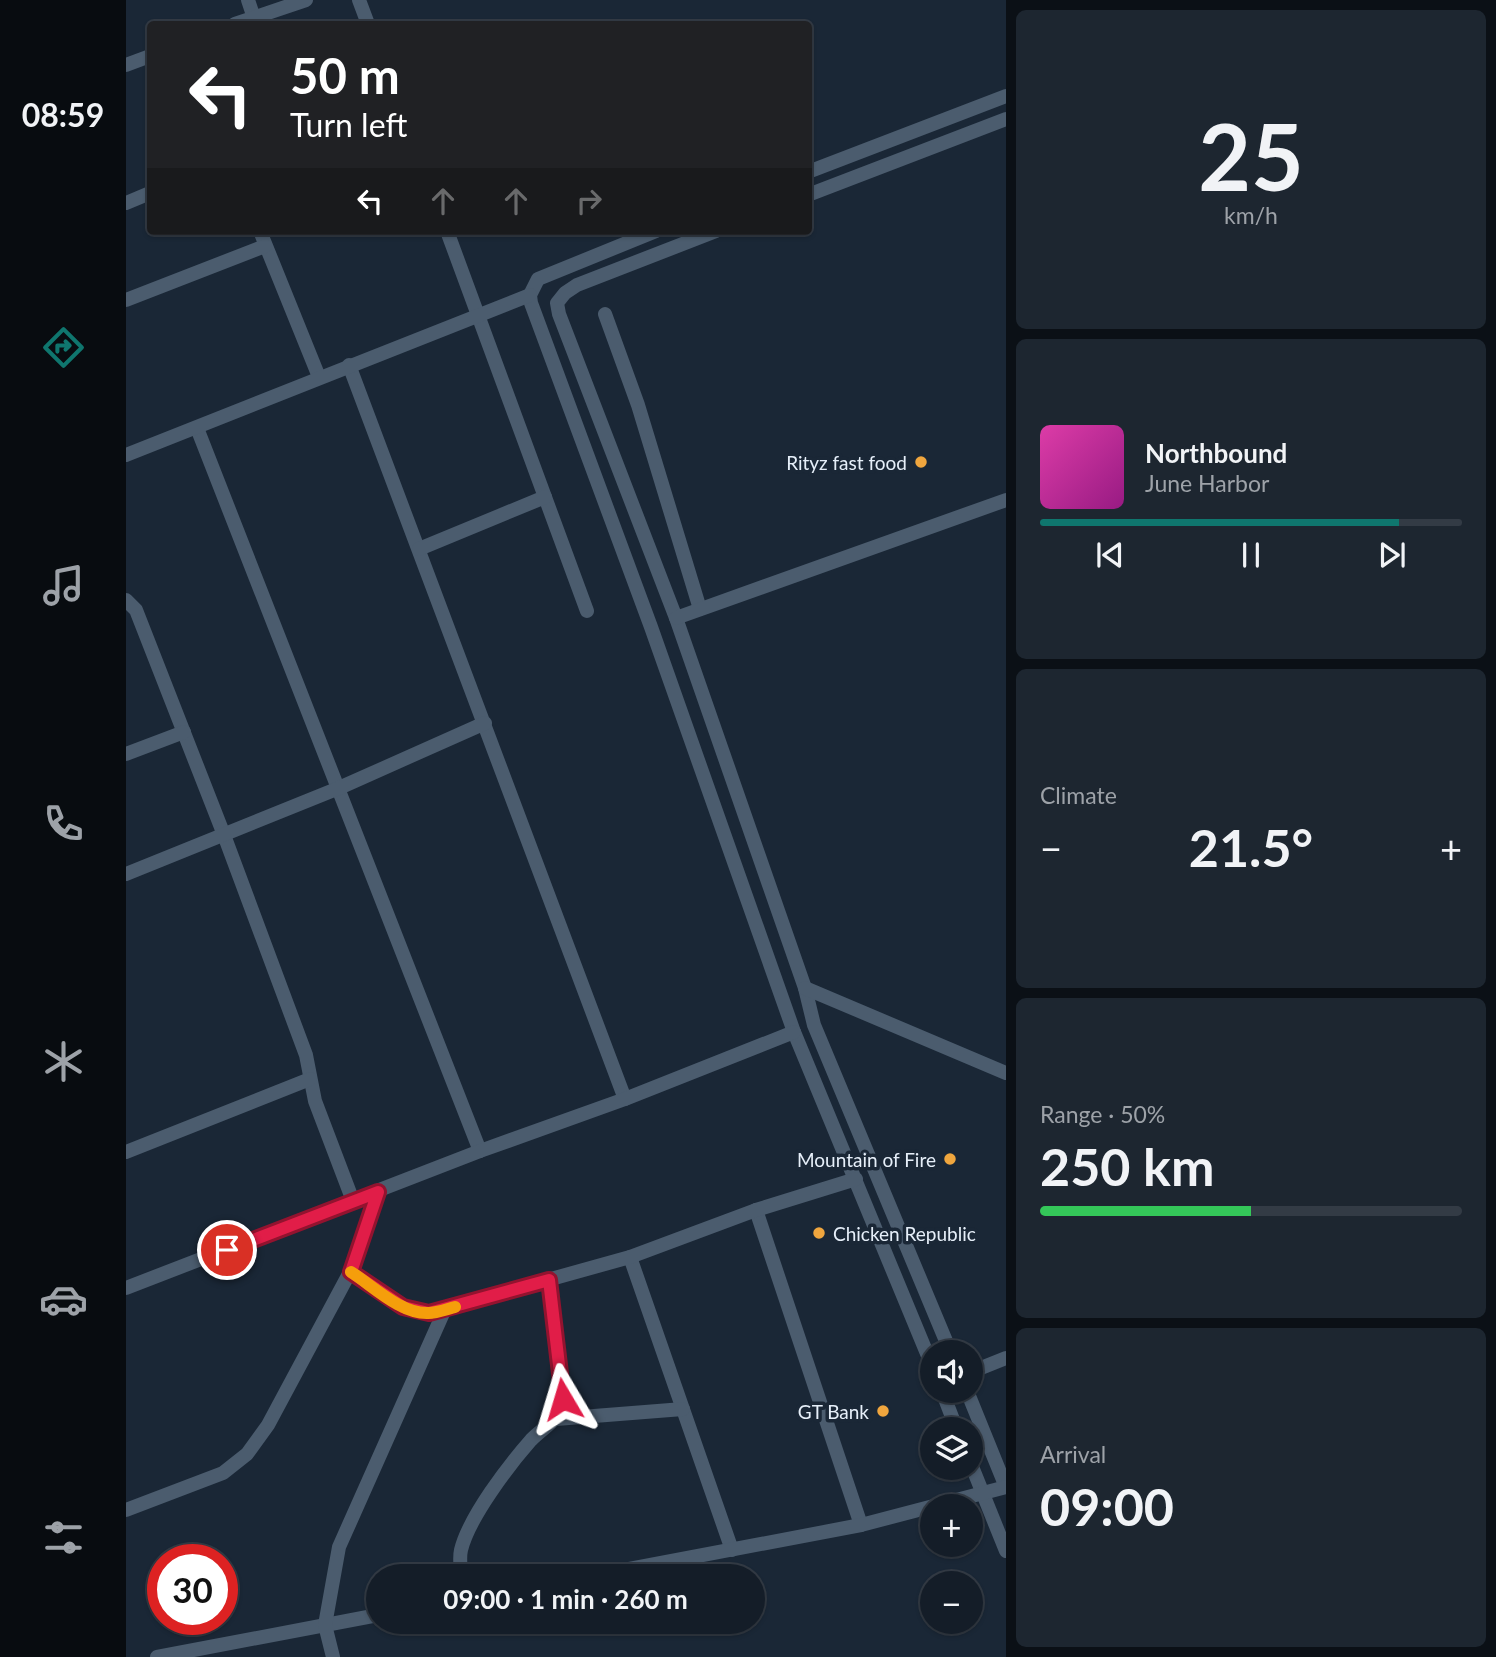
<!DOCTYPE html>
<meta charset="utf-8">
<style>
:root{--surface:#141d28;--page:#1d2630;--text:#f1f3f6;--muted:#9da2a8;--line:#333b45;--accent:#0f766e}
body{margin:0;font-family:Lato,sans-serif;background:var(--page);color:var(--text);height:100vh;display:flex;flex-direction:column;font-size:26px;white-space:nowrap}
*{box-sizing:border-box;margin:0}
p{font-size:23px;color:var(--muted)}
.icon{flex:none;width:38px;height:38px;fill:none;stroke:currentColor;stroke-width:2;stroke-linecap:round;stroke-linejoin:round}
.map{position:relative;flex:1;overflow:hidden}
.sheet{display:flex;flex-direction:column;gap:10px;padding:10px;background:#0b1016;width:490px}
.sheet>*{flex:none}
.top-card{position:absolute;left:21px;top:21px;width:665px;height:214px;border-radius:7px;box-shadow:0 2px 5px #0004,0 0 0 2px var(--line);background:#202124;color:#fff;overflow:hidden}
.tools{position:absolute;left:794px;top:1340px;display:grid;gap:14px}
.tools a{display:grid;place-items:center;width:63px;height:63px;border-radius:50%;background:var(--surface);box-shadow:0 2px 5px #0004,0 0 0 2px var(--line);font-size:35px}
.speed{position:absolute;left:21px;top:1544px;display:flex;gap:14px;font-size:35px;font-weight:700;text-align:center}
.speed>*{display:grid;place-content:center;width:91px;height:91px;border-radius:50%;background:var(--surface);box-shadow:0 2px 5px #0004,0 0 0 2px var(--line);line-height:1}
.speed .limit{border:10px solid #d22;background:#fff;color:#111}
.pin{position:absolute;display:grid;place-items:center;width:60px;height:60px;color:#fff;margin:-30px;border:4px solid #fff;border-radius:50%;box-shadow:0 2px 7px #0007}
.me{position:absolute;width:77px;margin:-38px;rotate:353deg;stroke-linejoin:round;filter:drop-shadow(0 0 5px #0008)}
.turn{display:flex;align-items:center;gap:24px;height:147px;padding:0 28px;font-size:32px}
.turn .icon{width:91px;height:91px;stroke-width:2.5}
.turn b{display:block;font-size:49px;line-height:60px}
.lanes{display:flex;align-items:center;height:66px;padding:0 28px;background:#0003;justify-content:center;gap:35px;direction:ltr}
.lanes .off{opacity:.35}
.big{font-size:52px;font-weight:700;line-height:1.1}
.sheet .widget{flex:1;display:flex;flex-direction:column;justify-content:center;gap:10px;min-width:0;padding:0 24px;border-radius:10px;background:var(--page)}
.sheet .dial{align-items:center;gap:0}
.dial b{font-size:91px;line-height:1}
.song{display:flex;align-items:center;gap:21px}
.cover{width:84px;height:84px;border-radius:10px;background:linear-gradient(135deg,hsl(320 70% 55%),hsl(310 70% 35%))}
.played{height:7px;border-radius:4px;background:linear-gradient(90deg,var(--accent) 85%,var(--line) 85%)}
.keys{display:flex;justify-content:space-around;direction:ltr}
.heat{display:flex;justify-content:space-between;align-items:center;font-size:38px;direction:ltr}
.charge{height:10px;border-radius:5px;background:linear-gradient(90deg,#34c759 50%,var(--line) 0)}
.trip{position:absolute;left:240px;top:1564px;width:399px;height:70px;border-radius:35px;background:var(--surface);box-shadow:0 2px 5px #0004,0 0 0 2px var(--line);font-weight:700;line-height:70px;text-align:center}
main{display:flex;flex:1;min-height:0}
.tab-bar{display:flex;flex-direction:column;width:126px;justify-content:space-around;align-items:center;background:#080c10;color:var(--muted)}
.tab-bar .icon{width:49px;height:49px}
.tab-bar .active{color:var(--accent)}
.tab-bar b{font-size:32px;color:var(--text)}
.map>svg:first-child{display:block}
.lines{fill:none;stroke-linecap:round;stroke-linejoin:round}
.minor{stroke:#4b5c6e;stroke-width:14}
.route-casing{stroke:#92132f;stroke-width:18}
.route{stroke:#e11d48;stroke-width:12}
.slow{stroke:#f59e0b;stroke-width:12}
.poi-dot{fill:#f0a63e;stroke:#1a2736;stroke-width:2.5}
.labels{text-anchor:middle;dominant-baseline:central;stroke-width:7;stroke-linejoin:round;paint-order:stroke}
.poi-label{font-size:19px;fill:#e6eff9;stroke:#1a2736;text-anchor:end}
</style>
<main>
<nav class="tab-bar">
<b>08:59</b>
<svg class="icon active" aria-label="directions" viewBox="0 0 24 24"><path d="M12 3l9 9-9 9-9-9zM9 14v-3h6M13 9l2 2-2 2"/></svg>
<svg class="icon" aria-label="music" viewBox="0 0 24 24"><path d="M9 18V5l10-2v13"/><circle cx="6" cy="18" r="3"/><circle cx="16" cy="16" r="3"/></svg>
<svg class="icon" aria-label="phone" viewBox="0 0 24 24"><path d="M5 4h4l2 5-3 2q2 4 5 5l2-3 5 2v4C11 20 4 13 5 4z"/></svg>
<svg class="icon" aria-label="climate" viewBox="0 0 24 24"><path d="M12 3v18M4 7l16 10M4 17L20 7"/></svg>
<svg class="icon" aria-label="car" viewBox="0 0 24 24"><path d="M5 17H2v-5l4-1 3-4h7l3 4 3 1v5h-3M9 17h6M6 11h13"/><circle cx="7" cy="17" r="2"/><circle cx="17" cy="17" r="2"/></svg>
<svg class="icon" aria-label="filters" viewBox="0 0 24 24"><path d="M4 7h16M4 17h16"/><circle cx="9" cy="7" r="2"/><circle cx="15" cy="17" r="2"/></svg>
</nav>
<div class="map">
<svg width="880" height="1657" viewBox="0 0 880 1657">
<rect width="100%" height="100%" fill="#1a2736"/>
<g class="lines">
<g class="minor">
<path d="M 122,0 L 128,18"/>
<path d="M 233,0 L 242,24"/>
<path d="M 109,24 L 180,0"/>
<path d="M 0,65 L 24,56"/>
<path d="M 682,172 L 880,96"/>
<path d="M 682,195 L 880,119"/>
<path d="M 0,203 L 24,193"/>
<path d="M 134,231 L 193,377"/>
<path d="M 321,231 L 461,611"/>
<path d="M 530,231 L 412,279 L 404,295 L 405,303 L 525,627 L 668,1032 L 807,1368"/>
<path d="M 590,231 L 451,285 L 439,293 L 431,303 L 433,314 L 550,618 L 679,988 L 688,1025 L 825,1353"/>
<path d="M 0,300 L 139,246"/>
<path d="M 479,314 L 512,405 L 574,609"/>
<path d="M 223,365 L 499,1099"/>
<path d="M 71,428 L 354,1151"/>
<path d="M 0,455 L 404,295"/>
<path d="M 293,549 L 419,497"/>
<path d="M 0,600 L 10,610 L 98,835 L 180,1055 L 189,1101 L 227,1201"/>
<path d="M 550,618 L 880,500"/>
<path d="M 0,754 L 58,732"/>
<path d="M 0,874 L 213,788 L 359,723"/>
<path d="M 679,988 L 880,1073"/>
<path d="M 0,1152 L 184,1079"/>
<path d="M 630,1210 L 735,1525"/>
<path d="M 504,1257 L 606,1550"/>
<path d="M 224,1272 L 277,1306 L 303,1313 L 504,1257 L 630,1210 L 730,1179"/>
<path d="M 0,1288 L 354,1151 L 499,1099 L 668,1032"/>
<path d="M 845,1372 L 880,1358"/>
<path d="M 816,1391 L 831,1430"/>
<path d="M 841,1391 L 880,1487"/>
<path d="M 430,1419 L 557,1409"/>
<path d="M 845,1464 L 880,1551"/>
<path d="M 0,1510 L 97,1473 L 121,1454 L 142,1425 L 224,1272 L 252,1192"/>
<path d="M 335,1577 C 335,1568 333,1558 335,1550 C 343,1517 383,1465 405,1440 C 419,1426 435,1419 437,1399 L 423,1280"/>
<path d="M 461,1577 L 735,1525 L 880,1487"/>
<path d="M 31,1657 L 252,1615"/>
<path d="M 207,1657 L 199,1625 L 213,1547 L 319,1309"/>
</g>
</g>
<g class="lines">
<g class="route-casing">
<path id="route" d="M 101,1250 L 252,1192 L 225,1272 L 277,1307 L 303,1313 L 423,1280 L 437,1399"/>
</g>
<use href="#route" class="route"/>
<path class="slow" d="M 225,1272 C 247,1286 275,1314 302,1313 C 311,1313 321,1309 329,1307"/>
</g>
<g class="poi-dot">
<circle cx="795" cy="462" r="7"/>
<circle cx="824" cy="1159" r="7"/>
<circle cx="693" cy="1233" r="7"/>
<circle cx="757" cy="1411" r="7"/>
</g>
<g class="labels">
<g class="poi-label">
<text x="781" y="462">Rityz fast food</text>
<text x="810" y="1159">Mountain of Fire</text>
<text x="707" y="1233" text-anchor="start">Chicken Republic</text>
<text x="743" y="1411">GT Bank</text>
</g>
</g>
</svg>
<div class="tools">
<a><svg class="icon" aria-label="sound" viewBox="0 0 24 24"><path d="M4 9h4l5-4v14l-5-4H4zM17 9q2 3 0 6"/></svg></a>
<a><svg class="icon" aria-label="layers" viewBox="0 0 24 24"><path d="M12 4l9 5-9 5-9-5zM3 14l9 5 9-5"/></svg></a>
<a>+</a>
<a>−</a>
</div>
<div class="speed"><div class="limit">30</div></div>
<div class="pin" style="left:101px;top:1250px;background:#d93025"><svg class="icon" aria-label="arrive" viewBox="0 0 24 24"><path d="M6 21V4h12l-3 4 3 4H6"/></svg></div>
<svg class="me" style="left:437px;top:1399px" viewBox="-20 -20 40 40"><path d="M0-17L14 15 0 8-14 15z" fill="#e11d48" stroke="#fff" stroke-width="4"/></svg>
<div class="trip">09:00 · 1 min · 260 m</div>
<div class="top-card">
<div class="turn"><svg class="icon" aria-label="left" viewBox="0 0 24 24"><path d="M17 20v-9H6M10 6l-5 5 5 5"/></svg><div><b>50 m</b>Turn left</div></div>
<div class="lanes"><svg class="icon" aria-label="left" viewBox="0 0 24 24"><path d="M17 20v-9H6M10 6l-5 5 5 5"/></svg><svg class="icon off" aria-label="ahead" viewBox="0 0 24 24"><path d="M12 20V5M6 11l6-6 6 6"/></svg><svg class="icon off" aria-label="ahead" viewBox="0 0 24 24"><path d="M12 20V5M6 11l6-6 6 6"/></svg><svg class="icon off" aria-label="right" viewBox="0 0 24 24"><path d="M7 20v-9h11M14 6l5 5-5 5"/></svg></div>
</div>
</div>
<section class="sheet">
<div class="widget dial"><b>25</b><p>km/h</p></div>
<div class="widget">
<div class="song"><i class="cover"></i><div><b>Northbound</b><p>June Harbor</p></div></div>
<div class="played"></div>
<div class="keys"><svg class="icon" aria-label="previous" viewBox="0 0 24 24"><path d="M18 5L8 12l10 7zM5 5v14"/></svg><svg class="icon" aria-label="pause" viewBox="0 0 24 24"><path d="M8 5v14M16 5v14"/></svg><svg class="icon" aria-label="next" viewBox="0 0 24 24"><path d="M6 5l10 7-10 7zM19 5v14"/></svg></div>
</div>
<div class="widget"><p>Climate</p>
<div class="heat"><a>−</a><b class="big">21.5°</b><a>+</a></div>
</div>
<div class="widget"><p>Range · 50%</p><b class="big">250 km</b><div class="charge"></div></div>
<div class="widget"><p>Arrival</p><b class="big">09:00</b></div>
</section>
</main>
